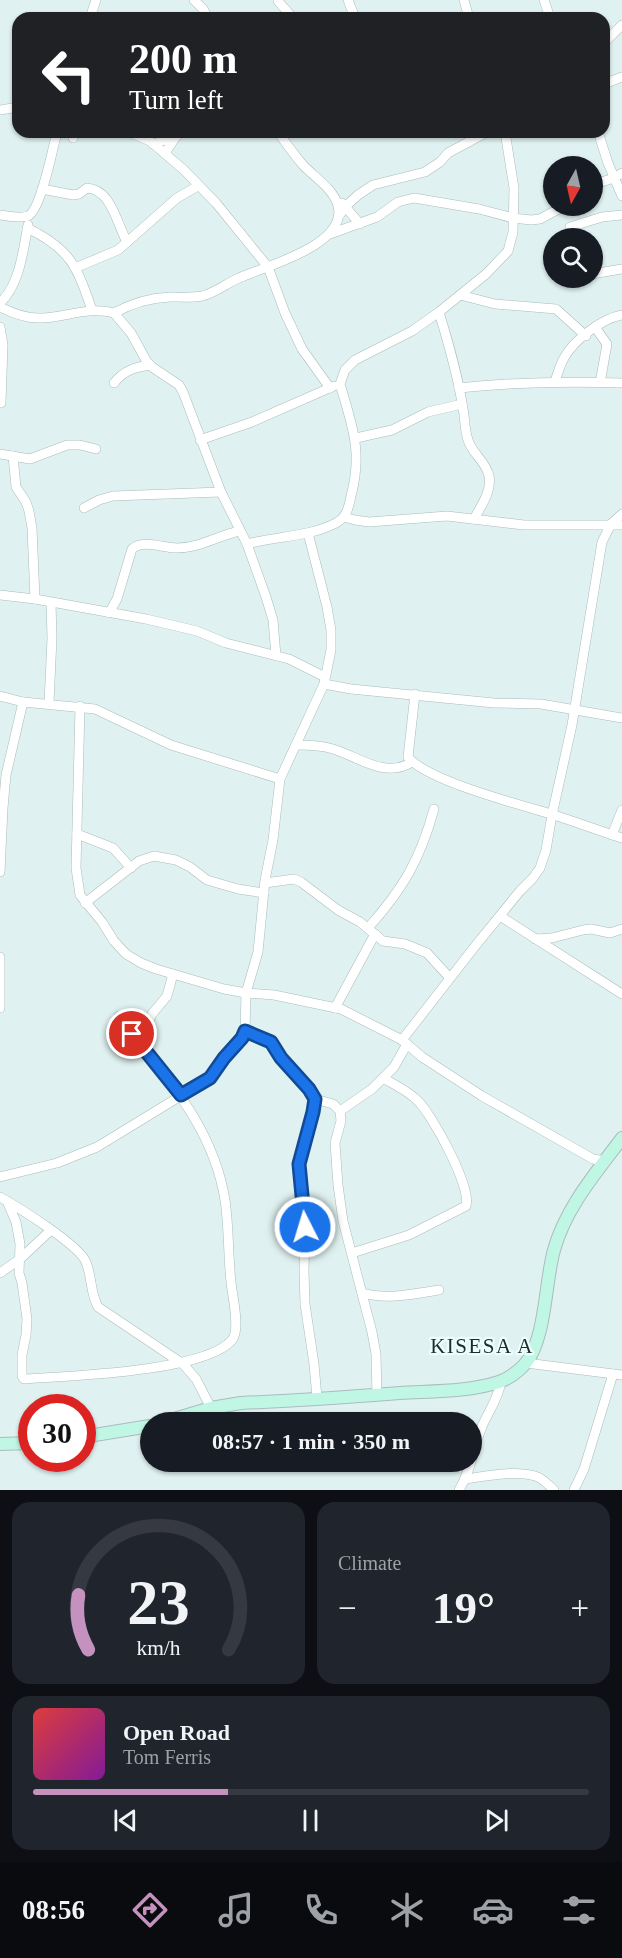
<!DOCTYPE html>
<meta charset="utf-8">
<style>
:root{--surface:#171b24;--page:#20242c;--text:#f1f3f6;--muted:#9ea1a6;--line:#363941;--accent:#c591be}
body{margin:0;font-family:Georgia,serif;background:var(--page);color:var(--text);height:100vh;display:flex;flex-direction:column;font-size:22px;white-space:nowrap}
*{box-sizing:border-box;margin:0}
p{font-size:20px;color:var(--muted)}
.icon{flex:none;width:33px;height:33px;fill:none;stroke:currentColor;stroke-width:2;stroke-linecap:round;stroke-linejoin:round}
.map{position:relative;height:1490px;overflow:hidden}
.side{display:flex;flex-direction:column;gap:12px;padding:12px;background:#0d0f14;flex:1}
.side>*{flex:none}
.top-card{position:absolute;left:12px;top:12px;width:598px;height:126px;border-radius:18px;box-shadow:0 2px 4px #0004;background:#202124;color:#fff;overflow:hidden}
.needle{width:39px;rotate:188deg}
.fabs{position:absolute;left:543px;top:156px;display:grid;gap:12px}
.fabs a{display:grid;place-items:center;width:60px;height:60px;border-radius:50%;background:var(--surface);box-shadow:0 2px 4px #0004;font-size:30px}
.speed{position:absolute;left:18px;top:1394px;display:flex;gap:12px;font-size:30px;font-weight:700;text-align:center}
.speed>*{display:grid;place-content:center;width:78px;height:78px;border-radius:50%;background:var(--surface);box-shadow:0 2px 4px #0004;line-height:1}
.speed .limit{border:9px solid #d22;background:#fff;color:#111}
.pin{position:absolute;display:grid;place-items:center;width:51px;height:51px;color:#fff;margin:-26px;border:3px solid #fff;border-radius:50%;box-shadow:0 2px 6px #0007}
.me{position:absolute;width:66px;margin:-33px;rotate:355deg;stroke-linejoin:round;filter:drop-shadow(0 0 4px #0008)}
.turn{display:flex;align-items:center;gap:21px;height:126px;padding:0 18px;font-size:27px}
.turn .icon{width:78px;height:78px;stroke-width:2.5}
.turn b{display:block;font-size:42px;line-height:51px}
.big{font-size:45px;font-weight:700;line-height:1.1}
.side .widget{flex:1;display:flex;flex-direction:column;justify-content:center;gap:9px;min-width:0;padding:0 21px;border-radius:18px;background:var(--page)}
.side .dial{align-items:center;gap:0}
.dial svg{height:156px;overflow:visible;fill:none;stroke:var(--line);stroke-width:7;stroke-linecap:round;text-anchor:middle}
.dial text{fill:var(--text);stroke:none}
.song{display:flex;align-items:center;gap:18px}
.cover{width:72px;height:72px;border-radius:9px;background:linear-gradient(135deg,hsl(0 70% 55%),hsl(290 70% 35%))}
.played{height:6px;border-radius:3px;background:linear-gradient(90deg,var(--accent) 35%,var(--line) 35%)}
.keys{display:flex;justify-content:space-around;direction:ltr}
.heat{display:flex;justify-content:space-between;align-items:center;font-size:33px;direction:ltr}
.side .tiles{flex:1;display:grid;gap:12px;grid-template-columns:1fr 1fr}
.widget:last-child{grid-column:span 2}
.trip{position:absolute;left:140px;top:1412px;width:342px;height:60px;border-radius:30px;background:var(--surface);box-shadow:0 2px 4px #0004;font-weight:700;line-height:60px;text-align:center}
.tab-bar{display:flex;height:96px;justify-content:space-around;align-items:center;background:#090b0e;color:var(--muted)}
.tab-bar .icon{width:42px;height:42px}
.tab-bar .current{color:var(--accent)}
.tab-bar b{font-size:27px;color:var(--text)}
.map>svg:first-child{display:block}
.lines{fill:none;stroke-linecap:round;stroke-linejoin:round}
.street-casing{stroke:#aabcbb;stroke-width:10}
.secondary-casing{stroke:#aabcbb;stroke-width:14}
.street{stroke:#fff;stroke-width:9}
.secondary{stroke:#c0f7e4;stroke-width:12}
.route-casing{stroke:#114b97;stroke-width:15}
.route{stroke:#1a73e8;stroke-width:10}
.labels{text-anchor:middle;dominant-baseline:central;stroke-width:4.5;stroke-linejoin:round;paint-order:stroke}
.quarter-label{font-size:21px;letter-spacing:1.5px;fill:#1e2d2c;stroke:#ecfffd}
</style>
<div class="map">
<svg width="622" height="1490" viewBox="0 0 622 1490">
<rect width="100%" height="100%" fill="#dff1f0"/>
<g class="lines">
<g class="street-casing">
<g id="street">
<path d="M 194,0 L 203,9 L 208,18"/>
<path d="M 348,0 L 355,18"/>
<path d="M 464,0 L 469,18"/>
<path d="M 544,0 L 550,18"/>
<path d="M 278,1 L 293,18"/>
<path d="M 90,18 L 96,0"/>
<path d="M 604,43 L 622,25"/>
<path d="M 604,84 L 622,77"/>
<path d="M 0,110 L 18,107"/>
<path d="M 129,132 L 150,141 L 184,170 L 216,203 L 268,267 L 285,313 L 302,349 L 330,388"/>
<path d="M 598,132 L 608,163 L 622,196"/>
<path d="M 73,138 L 74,132"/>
<path d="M 153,144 L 177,136"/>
<path d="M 165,153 L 179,132"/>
<path d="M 592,185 L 614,178 L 622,173"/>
<path d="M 42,189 L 73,195 L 79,194 L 87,188 C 111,189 117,224 127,242"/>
<path d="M 342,203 L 360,224"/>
<path d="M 0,215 C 8,216 21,219 28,216 C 41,210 53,147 57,132"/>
<path d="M 339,216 L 346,206 L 358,195 L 373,185 L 425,172 L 440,162 L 448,153 L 487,132"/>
<path d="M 570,227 L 602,217 L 622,215"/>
<path d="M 27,228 C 71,249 77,267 92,310"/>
<path d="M 330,234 L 377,217 L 398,202 L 414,198 L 479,209 L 513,218 L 531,220 L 540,219 L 564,206"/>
<path d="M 75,268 L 118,250 L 177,198 L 198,186"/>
<path d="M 592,274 L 622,269"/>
<path d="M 579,278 L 581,278"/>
<path d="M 460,295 L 495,304 L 556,309 L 586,336"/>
<path d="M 0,303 C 20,284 23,251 28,225"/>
<path d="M 0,307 C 12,313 28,319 42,318 C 67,317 89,306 114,313 L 131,333 L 147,362 L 152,367 L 179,385 L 183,392 L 221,492 L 247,544 L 266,597 L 273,620 L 276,656"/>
<path d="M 439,312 C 448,342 457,372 462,403 C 465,415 464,428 468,440 C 472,454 486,461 489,476 C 492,491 481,506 474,519"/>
<path d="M 114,313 C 132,303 149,298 170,297 C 181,297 192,298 202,296 C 215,293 227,283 239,278 C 266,266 348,245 338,206 C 334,189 314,177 303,165 C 294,155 286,143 278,132"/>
<path d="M 0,327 L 3,345 L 1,403"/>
<path d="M 595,327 L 607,344 L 600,383"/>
<path d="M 555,381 C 558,373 560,365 564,358 C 574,340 601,319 622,315"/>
<path d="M 114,383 C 123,371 135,367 150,365"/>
<path d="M 459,388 C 515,382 566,381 622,383"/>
<path d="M 356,438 L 392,430 L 428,412 L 462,404"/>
<path d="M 200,440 L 252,422 L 334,386"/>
<path d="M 0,454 L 30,459 L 67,445 L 80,445 L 96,449"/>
<path d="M 13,456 L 16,487 L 26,502 L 29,511 L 32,528 L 35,599"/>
<path d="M 84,508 L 99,500 L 113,496 L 221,492"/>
<path d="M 344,517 L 355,520 L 369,522 L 447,516 L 524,525 L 622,525"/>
<path d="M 247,544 C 277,536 309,537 336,523 C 347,517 349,506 351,496 C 363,452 352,425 340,384 L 345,370 L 355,360 L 412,331 L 439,312 L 486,274 L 508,251 L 513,232 L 514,188 L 505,132"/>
<path d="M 0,595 L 35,599 L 146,619 L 197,631 L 226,643 L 289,659 L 325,677"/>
<path d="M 109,613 L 117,599 L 132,549 C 143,539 163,548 177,548 C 200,548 219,535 240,531"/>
<path d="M 324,684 L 351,689 L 494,703 L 541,704 L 622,718"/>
<path d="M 415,694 L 408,757 C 426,780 517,804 548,813 C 573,821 597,830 622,838"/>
<path d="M 0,696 L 23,702 L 95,709 L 171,745 L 280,779"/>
<path d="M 49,703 L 52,638 L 51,603"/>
<path d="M 80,706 L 76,868 L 80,895 L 102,922 L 114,941 L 126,954 L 141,963 L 156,969 L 224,989 L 246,993 L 274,995 L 341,1009 L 402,1040 L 422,1057 L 482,1096 L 593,1159 L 605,1161"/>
<path d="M 296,745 C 308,745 321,745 333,749 C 359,757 385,779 412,762"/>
<path d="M 77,834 L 113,848 L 131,868"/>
<path d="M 612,835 L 622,810"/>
<path d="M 0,872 L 3,808 L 6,775 L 23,702"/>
<path d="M 265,883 L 294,879 L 301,882 L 338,910 L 360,922 L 383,941 L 405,944 L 427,953 L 450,978"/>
<path d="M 85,903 L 139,861 L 154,856 L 176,860 L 190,867 L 207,880 L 238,889 L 264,893"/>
<path d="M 500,916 L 622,994"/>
<path d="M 368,928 C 403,889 420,860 434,809"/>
<path d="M 535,939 L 552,938 L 583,930 L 591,929 L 610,933 L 622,929"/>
<path d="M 0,957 L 0,1008"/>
<path d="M 335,1008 L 375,934"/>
<path d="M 245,1031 L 271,1043 L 281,1058 L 309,1089 L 315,1099 L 313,1112 L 299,1164 L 305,1227 L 304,1271 L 305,1304 L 314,1364 L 317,1398"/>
<path d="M 402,1040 L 476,945 L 520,891 L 533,878 L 540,868 L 546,850 L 552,815 L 572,725 L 602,542 L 611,524 L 622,514"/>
<path d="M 141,1045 L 144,1031 L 152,1014 L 167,996 L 173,974"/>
<path d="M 315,1099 L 333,1104 L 340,1111 L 341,1121 L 335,1143 L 338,1185 L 343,1221 L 372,1332 L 376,1354 L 377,1395"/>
<path d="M 340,1111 L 372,1089 L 394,1067 L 407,1044"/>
<path d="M 0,1177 L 57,1163 L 97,1147 L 210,1078 L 224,1057 L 242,1038 L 245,1031 L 246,993 L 258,952 L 265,880 L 273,840 L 280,779 L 324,684 L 331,650 L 331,630 L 327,607 L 308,533"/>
<path d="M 0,1197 C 18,1207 79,1245 86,1262 C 92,1276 90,1293 98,1307 L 183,1364 L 196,1379 L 211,1408"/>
<path d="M 7,1201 L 16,1222 L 20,1244 L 19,1273 L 22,1283 L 27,1319 L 26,1335 L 22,1355 L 22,1376 L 24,1379 C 67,1376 205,1372 232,1340 C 241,1330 232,1295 231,1282 C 228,1255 229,1227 225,1200 C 213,1125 163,1074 119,1016"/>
<path d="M 352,1253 L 409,1235 L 466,1206 C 472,1187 432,1115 418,1101 C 408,1091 395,1085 383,1078"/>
<path d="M 0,1273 L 20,1259 L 51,1230"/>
<path d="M 362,1293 C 388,1300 413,1294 439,1290"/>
<path d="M 526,1363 L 622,1375"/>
<path d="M 466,1479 C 487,1476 514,1470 535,1476 C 543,1478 548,1485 554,1490"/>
<path d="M 459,1490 C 471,1471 473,1449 481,1429 C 488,1411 497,1402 501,1382"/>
<path d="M 574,1490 L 584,1469 L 613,1374"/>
</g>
</g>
<g class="secondary-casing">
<g id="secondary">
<path d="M 164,1422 L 211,1408 L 241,1403 C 294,1401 347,1397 400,1393 C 432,1391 468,1392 499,1382 C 508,1379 519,1371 525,1364 C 546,1340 545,1281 554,1250 C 566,1207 596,1173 622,1138"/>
<path d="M 82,1437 L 150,1426"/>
<path d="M 0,1444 L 32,1443"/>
</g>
</g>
<use href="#street" class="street"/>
<use href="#secondary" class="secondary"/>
</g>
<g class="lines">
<g class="route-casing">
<path id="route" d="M 132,1034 L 181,1095 L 210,1078 L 224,1058 L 242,1038 L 245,1031 L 271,1042 L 281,1058 L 309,1089 L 315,1099 L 313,1112 L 299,1164 L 305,1227"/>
</g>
<use href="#route" class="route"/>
</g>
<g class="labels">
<g class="quarter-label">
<text x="482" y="1346">KISESA A</text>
</g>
</g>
</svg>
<div class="fabs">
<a><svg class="needle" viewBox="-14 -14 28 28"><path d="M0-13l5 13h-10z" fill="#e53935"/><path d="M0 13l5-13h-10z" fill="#9ea1a6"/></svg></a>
<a><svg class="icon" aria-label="search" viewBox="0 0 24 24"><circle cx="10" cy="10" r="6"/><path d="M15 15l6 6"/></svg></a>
</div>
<div class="speed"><div class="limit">30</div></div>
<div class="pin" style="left:132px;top:1034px;background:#d93025"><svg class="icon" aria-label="arrive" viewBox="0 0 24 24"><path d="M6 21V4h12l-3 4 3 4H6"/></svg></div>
<svg class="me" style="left:305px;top:1227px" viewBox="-20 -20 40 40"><circle r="17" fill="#1a73e8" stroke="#fff" stroke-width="3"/><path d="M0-11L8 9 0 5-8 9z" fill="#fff"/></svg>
<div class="trip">08:57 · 1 min · 350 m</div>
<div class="top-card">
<div class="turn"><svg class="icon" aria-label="left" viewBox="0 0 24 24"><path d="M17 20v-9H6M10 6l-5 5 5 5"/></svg><div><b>200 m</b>Turn left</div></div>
</div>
</div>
<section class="side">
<div class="tiles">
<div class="widget dial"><svg viewBox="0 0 100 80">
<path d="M14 69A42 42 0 1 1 86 69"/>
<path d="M14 69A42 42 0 0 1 9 41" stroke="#c591be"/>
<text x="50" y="56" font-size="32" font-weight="700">23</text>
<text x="50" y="72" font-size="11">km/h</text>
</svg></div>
<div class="widget"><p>Climate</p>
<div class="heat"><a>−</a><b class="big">19°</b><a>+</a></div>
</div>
<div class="widget">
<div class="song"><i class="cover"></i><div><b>Open Road</b><p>Tom Ferris</p></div></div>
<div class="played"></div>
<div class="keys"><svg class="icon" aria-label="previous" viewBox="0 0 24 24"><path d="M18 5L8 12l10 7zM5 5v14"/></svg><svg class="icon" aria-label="pause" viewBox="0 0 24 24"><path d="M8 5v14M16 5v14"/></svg><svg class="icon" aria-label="next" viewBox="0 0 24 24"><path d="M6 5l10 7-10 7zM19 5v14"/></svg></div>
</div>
</div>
</section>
<nav class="tab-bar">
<b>08:56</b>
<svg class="icon current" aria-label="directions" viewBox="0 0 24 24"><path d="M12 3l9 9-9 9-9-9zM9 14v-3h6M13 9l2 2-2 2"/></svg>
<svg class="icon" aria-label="music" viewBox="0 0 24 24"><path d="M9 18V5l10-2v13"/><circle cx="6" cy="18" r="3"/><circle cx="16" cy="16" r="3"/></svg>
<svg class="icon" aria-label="phone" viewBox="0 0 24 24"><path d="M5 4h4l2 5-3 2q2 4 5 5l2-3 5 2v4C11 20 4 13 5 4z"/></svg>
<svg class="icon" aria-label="climate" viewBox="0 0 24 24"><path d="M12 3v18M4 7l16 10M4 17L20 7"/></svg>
<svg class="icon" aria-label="car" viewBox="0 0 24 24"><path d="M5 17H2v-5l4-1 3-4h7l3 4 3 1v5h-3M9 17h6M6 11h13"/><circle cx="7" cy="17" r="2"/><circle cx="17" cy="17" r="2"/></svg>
<svg class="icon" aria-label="filters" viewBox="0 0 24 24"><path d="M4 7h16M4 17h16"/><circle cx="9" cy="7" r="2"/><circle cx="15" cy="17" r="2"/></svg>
</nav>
